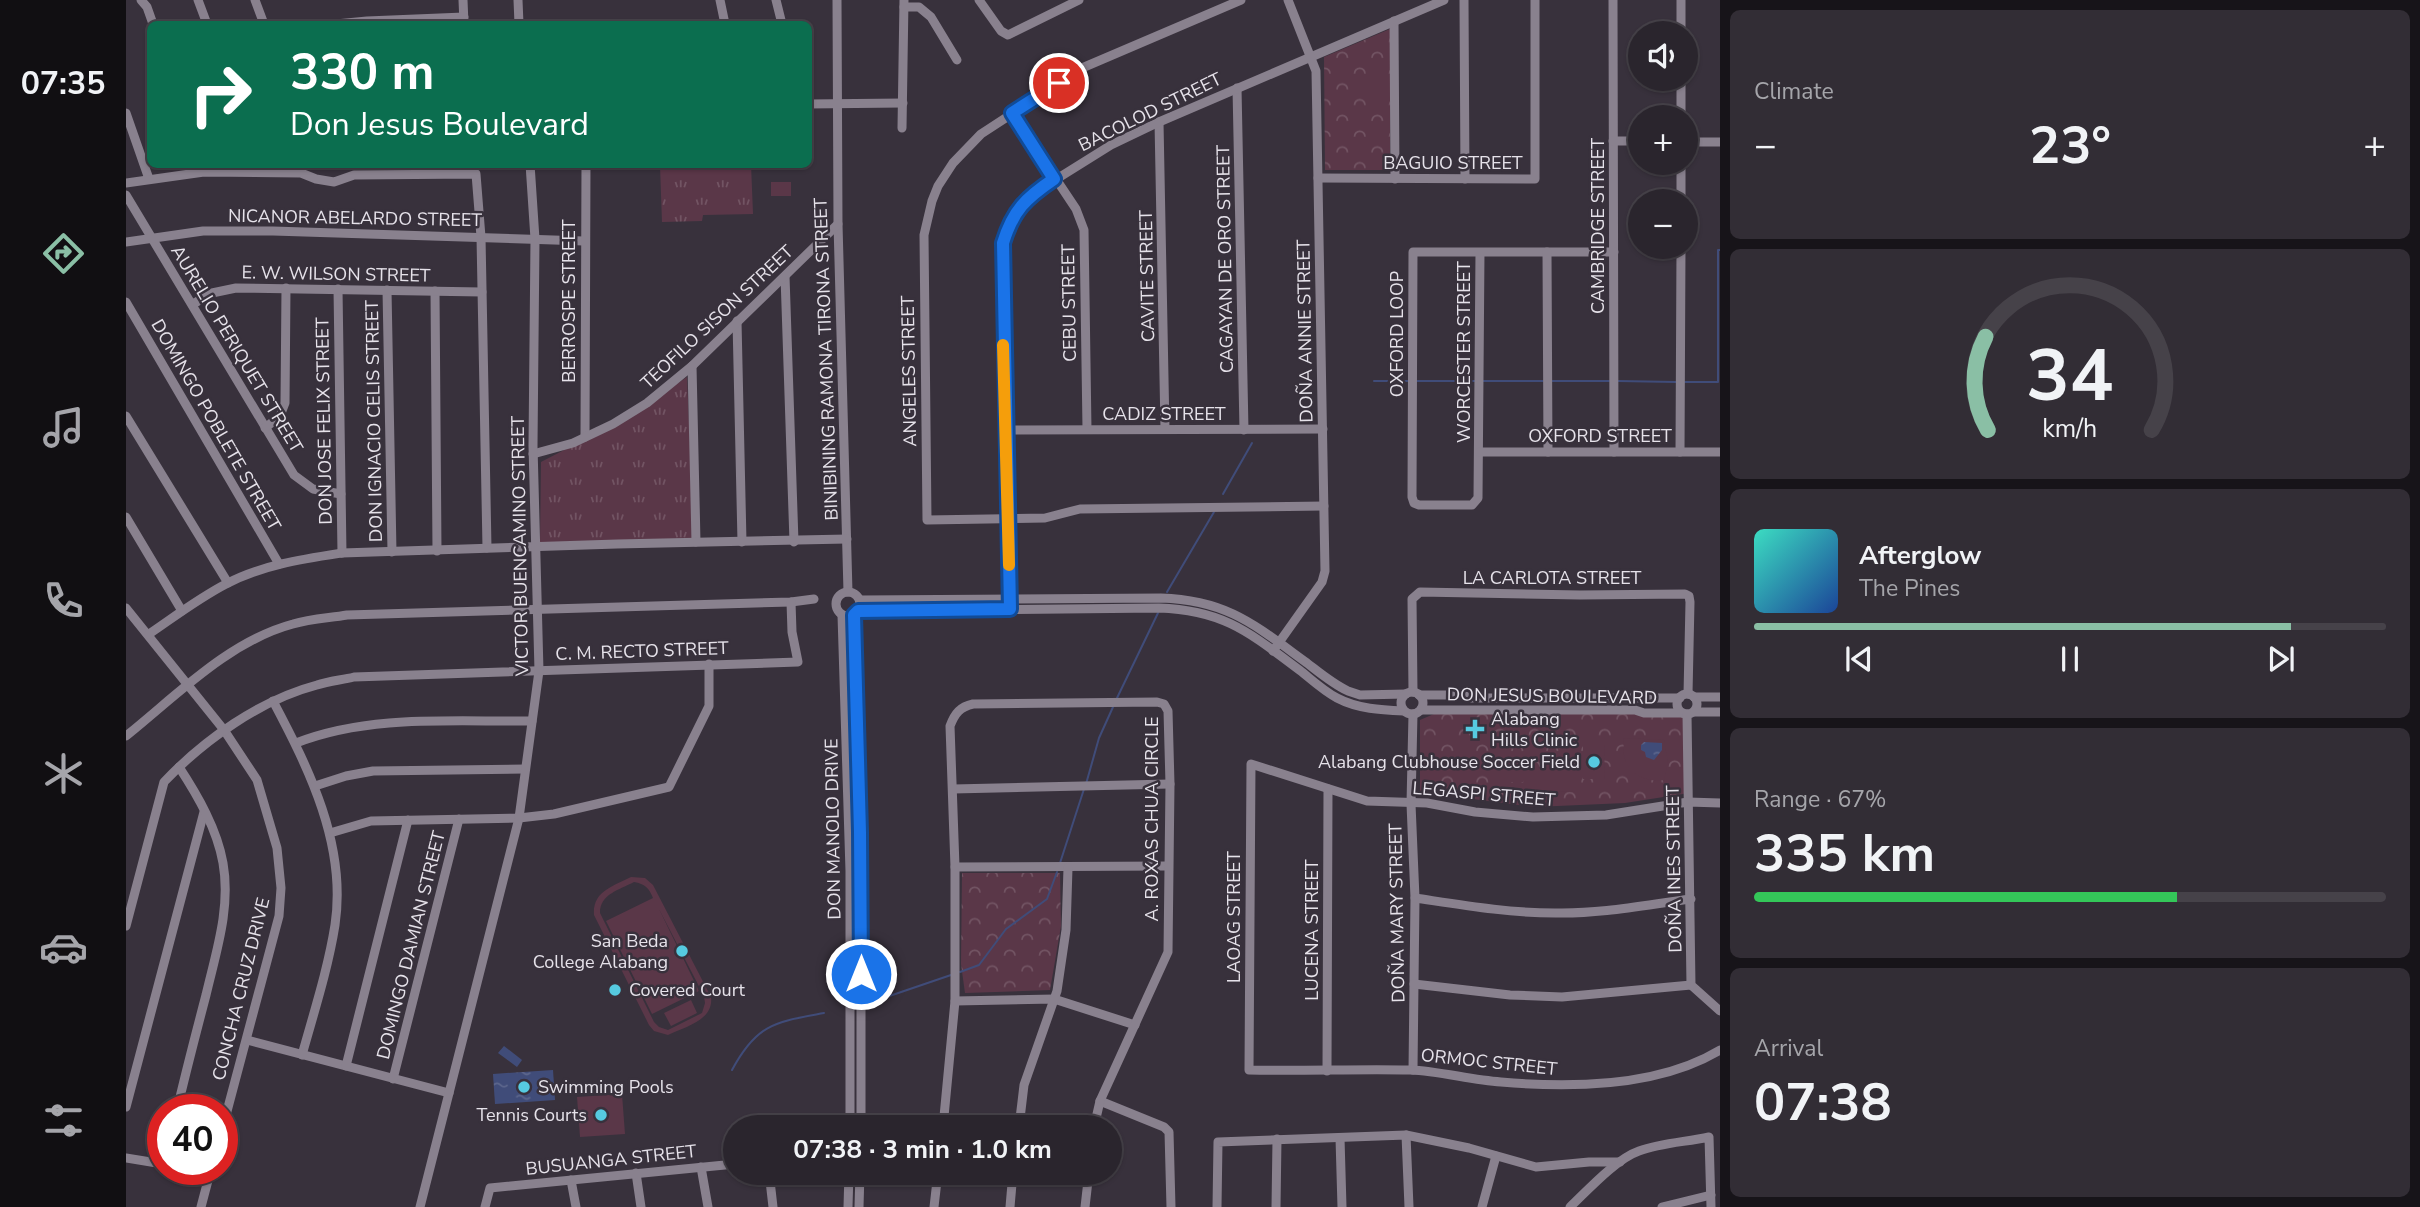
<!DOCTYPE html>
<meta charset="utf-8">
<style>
:root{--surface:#2a252d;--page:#322d35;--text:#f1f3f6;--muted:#a5a5aa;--line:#464249;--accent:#8abfa5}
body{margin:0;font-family:"Nunito Sans",sans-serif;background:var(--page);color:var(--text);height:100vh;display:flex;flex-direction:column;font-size:26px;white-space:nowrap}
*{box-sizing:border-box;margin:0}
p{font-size:23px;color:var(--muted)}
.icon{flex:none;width:38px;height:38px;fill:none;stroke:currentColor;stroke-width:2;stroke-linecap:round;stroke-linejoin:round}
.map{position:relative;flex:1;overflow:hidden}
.panel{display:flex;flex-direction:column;gap:10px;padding:10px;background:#171419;width:700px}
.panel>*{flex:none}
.banner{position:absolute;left:21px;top:21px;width:665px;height:147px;border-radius:10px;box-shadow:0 2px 5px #0004,0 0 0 2px var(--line);background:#0b6e4f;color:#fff;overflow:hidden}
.tools{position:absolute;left:1502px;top:21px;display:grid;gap:14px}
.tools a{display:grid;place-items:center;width:70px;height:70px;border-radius:50%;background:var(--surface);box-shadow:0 2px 5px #0004,0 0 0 2px var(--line);font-size:35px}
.speed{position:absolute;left:21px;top:1094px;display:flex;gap:14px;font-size:35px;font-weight:700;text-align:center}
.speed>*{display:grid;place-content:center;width:91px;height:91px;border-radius:50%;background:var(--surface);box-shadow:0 2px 5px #0004,0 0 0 2px var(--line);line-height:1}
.speed .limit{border:10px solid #d22;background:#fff;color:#111}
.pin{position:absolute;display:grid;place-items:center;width:60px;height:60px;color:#fff;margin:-30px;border:4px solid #fff;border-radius:50%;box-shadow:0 2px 7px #0007}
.me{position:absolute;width:77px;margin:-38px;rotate:0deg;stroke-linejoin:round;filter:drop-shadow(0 0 5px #0008)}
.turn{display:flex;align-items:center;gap:24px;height:147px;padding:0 28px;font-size:32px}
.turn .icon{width:91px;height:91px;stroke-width:2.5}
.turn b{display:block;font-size:49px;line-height:60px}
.big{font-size:52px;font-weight:700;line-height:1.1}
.panel .tile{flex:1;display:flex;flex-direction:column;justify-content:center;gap:10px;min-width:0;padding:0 24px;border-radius:10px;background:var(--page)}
.panel .dial{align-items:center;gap:0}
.dial svg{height:182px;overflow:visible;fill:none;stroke:var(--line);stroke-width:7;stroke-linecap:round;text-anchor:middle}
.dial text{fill:var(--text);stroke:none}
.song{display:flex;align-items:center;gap:21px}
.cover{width:84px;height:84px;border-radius:10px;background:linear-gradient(135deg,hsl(170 70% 55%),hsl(220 70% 35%))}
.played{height:7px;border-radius:4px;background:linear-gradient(90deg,var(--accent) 85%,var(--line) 85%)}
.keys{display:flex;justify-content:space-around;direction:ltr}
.heat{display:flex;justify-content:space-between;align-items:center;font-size:38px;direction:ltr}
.charge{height:10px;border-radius:5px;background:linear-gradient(90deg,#34c759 67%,var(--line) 0)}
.trip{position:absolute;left:597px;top:1115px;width:399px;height:70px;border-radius:35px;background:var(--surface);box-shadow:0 2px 5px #0004,0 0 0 2px var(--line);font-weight:700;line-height:70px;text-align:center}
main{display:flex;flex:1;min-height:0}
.tabs{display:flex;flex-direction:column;width:126px;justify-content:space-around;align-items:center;background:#110f12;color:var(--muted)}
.tabs .icon{width:49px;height:49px}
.tabs .current{color:var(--accent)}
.tabs b{font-size:32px;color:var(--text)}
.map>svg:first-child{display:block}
.grass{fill:url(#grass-tufts)}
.park{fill:url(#park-crowns)}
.pitch{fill:#5a3748;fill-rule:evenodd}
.water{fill:url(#water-ripples)}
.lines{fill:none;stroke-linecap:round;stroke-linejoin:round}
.stream{stroke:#404c79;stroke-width:2}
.minor{stroke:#89818e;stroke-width:9}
.route-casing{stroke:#114b97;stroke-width:18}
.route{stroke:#1a73e8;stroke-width:12}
.slow{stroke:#f59e0b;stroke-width:12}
.poi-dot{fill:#56cae0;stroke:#38313c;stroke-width:2.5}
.labels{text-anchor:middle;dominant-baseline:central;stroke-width:5;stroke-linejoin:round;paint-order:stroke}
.street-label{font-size:18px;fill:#e6e2ea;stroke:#38313c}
.poi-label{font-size:18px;fill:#e6e2ea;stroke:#38313c;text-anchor:start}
</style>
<main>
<nav class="tabs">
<b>07:35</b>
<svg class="icon current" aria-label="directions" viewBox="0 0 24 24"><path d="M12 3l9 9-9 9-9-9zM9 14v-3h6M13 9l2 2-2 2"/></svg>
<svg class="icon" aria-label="music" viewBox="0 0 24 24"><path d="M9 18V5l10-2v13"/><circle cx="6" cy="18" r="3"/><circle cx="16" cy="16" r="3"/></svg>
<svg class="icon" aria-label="phone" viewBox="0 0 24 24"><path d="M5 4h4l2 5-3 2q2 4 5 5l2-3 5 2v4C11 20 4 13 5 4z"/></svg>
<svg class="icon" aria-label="climate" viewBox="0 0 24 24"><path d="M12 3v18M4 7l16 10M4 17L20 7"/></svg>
<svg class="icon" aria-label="car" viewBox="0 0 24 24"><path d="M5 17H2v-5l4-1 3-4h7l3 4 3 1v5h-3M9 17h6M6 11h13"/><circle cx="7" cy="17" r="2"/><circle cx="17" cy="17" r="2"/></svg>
<svg class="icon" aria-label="filters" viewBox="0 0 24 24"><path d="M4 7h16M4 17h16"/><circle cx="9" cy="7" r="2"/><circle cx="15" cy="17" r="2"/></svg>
</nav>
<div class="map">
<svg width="1594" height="1207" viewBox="0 0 1594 1207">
<defs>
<pattern id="grass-tufts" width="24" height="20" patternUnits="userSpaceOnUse" patternTransform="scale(1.75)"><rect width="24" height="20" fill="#5a3748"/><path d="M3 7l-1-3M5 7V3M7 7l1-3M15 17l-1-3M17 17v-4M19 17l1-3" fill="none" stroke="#725463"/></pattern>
<pattern id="park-crowns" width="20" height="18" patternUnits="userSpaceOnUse" patternTransform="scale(1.75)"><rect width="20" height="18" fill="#5a3748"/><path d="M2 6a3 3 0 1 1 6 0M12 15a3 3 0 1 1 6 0" fill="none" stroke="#725463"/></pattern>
<pattern id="water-ripples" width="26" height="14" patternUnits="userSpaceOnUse" patternTransform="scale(1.75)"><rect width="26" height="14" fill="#404c79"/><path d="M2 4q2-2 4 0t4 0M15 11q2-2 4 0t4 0" fill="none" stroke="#5c668c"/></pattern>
</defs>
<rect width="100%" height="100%" fill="#38313c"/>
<g class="grass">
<path d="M 534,165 L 625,165 L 627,214 L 577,215 L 576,221 L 536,222 Z"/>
<rect x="645" y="182" width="20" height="14"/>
<path d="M 561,377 L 568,541 L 414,543 L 415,462 L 498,419 Z"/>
</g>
<g class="park">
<path d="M 1264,29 L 1264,170 L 1199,170 L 1198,57 Z"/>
<path d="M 1551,711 L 1563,717 L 1563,793 L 1499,803 L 1408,807 L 1294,792 L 1294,720 L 1308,714 Z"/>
<path d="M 836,873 L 934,873 L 935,926 L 924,990 L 839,993 L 835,964 Z"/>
</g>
<g class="pitch">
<rect x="1241" y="81" width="17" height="30"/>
<path d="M 1498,738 L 1538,740 L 1542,762 L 1538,780 C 1521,783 1501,774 1498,755 C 1497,750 1498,743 1498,738 Z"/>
<path d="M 1457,744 L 1478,744 L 1479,779 L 1457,779 Z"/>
<rect x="1371" y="767" width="26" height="15"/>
<path d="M 1411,769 L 1449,769 L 1449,792 L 1411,791 Z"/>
<path d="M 505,877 L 519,878 L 527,885 L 585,997 C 588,1020 559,1027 542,1035 L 528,1031 L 523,1025 L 468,915 C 466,891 488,886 505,877 ZM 508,882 C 519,884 523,888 527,898 L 480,921 L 526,1014 L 573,991 L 533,909 L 578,996 L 579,1003 L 576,1013 L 542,1030 L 533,1027 L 528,1022 L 474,913 C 474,894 493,890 508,882 Z"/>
<path d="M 565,1000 L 571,1013 L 545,1026 L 538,1013 Z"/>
<path d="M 496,1094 L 499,1134 L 454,1137 L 451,1097 Z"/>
</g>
<g class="water">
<path d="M 1518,742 L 1536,743 L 1536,750 L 1528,760 L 1520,757 L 1519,752 L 1515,750 L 1515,745 Z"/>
<path d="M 378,1046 L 396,1060 L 391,1067 L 372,1053 Z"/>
<path d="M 427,1070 L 429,1100 L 369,1104 L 367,1074 Z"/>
</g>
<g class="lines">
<g class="stream">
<path d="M 1248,381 L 1284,381"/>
<path d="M 1289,381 L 1350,381"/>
<path d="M 1356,381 L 1417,381"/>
<path d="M 1426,381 L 1483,381"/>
<path d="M 1492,381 L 1550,382"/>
<path d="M 1559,382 L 1592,382 L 1592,250 L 1594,250"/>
<path d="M 1097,494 L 1126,443"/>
<path d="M 1041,592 L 1088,512"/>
<path d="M 991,698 L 1032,613"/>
<path d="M 960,784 L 973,738 L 987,707"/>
<path d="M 934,863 L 958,789"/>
<path d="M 834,972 L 853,965 L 880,929 L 921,899 L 931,872"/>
<path d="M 740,1004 L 825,975"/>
<path d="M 606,1070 C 631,1023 650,1022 698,1013"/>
</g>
<g class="minor">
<path d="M 15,0 L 21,7 L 27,24"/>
<path d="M 72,0 L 81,24"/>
<path d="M 129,0 L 138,24"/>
<path d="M 337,0 L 338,24"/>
<path d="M 392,0 L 393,24"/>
<path d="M 594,0 L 599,24"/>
<path d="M 650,0 L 656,24"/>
<path d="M 711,0 L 712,224 L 722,592"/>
<path d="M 853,0 L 875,31 L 882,35 L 953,0"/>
<path d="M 1115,0 L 956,68 L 855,134 L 827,163 L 812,186 L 806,201 L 798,235 L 801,520 L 919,518 L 954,509 L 1198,506"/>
<path d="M 1338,0 L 1339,179"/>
<path d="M 1487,0 L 1488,452"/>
<path d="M 1555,0 L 1555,33"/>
<path d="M 778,7 L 793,7 L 805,17 L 831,60"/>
<path d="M 1268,21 L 1269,179"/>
<path d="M 210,24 L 241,21 L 338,17"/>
<path d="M 1555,79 L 1555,117"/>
<path d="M 1111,88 L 1118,430"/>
<path d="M 682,104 L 777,103"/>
<path d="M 0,113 L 23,179"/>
<path d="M 886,113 L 950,209 L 958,230 L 961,429"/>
<path d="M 1033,122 L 1039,429"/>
<path d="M 776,128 L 778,0"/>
<path d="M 1487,141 L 1514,141"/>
<path d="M 1559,142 L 1594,142"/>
<path d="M 1192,178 L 1409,179 L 1409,0"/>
<path d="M 0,183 L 78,172 L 175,173 L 190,179 L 208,182 L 228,175 L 350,174 L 355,237 L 361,548"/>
<path d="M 0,195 L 168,475 L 187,489 L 215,494"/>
<path d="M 1555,201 L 1555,163"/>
<path d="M 0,242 L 77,231 L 147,231 L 458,241"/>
<path d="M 1354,252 L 1352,498 L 1346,505 L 1293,505 L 1288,503 L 1286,497 L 1287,252 L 1488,252"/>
<path d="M 1421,252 L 1422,452"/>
<path d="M 659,276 L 668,542"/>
<path d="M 212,289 L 216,553"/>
<path d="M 261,290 L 266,552"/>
<path d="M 309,291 L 311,551"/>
<path d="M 0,302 L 153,564"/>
<path d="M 67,304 L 86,293 L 110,288 L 356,292"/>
<path d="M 611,321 L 616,542"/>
<path d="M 566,366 L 570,542"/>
<path d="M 0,416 L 102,583"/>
<path d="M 139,428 L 154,416 L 159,403 L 160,288"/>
<path d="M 880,430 L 1197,429"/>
<path d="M 459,437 L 460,164"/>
<path d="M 1354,452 L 1594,452"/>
<path d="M 1554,452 L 1555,247"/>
<path d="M 407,454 L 447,443 L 487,424 L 521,403 L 566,366 L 712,224"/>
<path d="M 0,517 L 56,611"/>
<circle cx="722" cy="604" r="12"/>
<path d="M 734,600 L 1035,598 C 1102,600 1130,626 1181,663 C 1194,673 1207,684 1222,691 L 1234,695 L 1280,694"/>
<path d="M 0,608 L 98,730 L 131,780 L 151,848 L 155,888 L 153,916 L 96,1130"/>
<path d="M 884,609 L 877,243 L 883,223 L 893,207 L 905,195 L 985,145 L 1033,122 L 1318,0"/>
<path d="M 732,611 L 1033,608 C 1099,610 1125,634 1176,672 C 1187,681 1198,691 1211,698 C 1232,709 1255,710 1278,711"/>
<path d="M 716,615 L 724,871 L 724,1127"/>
<path d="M 728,615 L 735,853 L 735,1127"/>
<path d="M 23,634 C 48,617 73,598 100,584 C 136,565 177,559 216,553 L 491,544 L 721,539"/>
<path d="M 1147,651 L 1196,582 L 1199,571 L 1190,71 L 1162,0"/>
<path d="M 1287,692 L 1286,599 L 1294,592 L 1454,595 L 1559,594 L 1563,596 L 1564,602 L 1562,694"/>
<circle cx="1286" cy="703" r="11"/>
<circle cx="1561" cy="704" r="10"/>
<path d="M 1293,695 L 1336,695 L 1345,698 L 1554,698"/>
<path d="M 1568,697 L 1594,697"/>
<path d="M 147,701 C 183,769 221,845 209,925 C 202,969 188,1012 176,1055"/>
<path d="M 1295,710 L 1509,710 L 1518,713 L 1557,713"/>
<path d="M 1568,712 L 1594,712"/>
<path d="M 1287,714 L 1285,804 L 1289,898 L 1287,1070"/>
<path d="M 1561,714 L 1565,985 L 1594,1011"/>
<path d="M 0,736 C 50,696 103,641 167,624 C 184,619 203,618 221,615 L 665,602 L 688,599"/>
<path d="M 170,743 C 244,714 328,722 406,721"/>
<path d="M 189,786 L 220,776 L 247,771 L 399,769"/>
<path d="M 827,789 L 1044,784"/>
<path d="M 1594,803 L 1562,802 L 1480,815 L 1407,817 L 1349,812 L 1301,803 L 1241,801 L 1125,764 L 1123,1070 C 1177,1071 1231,1069 1284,1070 C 1314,1071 1344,1080 1375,1082 C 1444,1088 1533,1087 1594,1050"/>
<path d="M 204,833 L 245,821 L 393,818 L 428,814 L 543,787 L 583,706 L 583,664"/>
<path d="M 829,867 L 1042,866"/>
<path d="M 1289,898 C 1336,905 1382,913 1429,913 C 1476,914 1519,905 1565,899"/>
<path d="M 0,926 L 38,782 C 78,740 134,700 191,685 C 203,681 216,680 228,677 L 672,662 L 666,632 L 665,602"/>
<path d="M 1288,984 L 1384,995 L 1436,997 L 1565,985"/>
<path d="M 829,1001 L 928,999 L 1009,1025"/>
<path d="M 121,1040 L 323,1093"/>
<path d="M 220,1066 L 282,820"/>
<path d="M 1201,1071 L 1202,789"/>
<path d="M 267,1079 L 333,819"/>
<path d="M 974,1101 L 1038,1127 L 1043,1132 L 1045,1207"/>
<path d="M 0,1107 L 78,812"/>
<path d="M 51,1110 C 60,1071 70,1033 80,995 C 90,952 105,908 97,863 C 91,829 72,796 53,767"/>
<path d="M 817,1127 L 829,1001 L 829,867 L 824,726 C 829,713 834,707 847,704 L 1031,702 L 1038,704 L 1042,711 L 1044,784 L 1042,952 L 974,1101 L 968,1127"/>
<path d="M 893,1127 L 898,1085 L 931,991 L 940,930 L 942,868"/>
<path d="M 1280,1135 L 1283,1207"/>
<path d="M 1214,1138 L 1216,1207"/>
<path d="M 0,1158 L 37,1164"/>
<path d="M 575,1167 L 582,1207"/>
<path d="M 63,1169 L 84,1173"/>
<path d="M 643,1172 L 647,1207"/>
<path d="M 510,1173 L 515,1207"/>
<path d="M 445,1180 L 450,1207"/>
<path d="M 75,1207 L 85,1169"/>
<path d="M 294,1207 L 393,818 L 413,671 L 407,446 L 409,239 L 404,164"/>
<path d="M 359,1207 L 364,1188 L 609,1164"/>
<path d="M 722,1207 L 723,1172"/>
<path d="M 733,1207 L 734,1172"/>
<path d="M 808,1207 L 812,1172"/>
<path d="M 884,1207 L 887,1172"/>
<path d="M 959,1207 L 963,1172"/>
<path d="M 1091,1207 L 1092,1142 L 1280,1135 L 1343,1148 L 1410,1167 L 1463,1162 L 1494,1162"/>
<path d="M 1150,1207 L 1151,1139"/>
<path d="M 1356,1207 L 1370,1156"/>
<path d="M 1444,1207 C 1462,1190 1490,1159 1513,1151 C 1535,1143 1560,1142 1583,1137 L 1585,1207"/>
<path d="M 1536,1207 L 1585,1195"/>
</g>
</g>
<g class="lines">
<g class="route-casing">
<path id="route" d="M 735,974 L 734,832 L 728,615 L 732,611 L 884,609 L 877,243 C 887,210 900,198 928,179 L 886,113 L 933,83"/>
</g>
<use href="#route" class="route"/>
<path class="slow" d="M 877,345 L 883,565"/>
</g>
<g class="poi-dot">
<path d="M1345.5 718.5h7v7h7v7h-7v7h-7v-7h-7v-7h7z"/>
<circle cx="1468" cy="762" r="7"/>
<circle cx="556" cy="951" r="7"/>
<circle cx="489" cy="990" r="7"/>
<circle cx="398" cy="1087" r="7"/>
<circle cx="475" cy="1115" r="7"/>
</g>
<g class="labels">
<g class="street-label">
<text transform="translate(1024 112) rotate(-26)">BACOLOD STREET</text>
<text x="1327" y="163">BAGUIO STREET</text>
<text transform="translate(229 218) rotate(1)">NICANOR ABELARDO STREET</text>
<text transform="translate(1472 226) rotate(-90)">CAMBRIDGE STREET</text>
<text transform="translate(1099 259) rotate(-91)">CAGAYAN DE ORO STREET</text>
<text transform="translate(210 274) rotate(1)">E. W. WILSON STREET</text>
<text transform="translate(1021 276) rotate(-91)">CAVITE STREET</text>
<text transform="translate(443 301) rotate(-90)">BERROSPE STREET</text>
<text transform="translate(943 303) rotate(-91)">CEBU STREET</text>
<text transform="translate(591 317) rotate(-43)">TEOFILO SISON STREET</text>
<text transform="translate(1179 331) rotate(-91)">DOÑA ANNIE STREET</text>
<text transform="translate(1271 334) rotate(-90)">OXFORD LOOP</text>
<text transform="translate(111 349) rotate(59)">AURELIO PERIQUET STREET</text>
<text transform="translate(1338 352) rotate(-90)">WORCESTER STREET</text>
<text transform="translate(700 359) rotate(-92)">BINIBINING RAMONA TIRONA STREET</text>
<text transform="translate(783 371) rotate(-91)">ANGELES STREET</text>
<text x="1038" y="414">CADIZ STREET</text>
<text transform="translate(198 421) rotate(-91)">DON JOSE FELIX STREET</text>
<text transform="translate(248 421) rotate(-91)">DON IGNACIO CELIS STREET</text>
<text transform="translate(90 425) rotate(60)">DOMINGO POBLETE STREET</text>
<text x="1474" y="436">OXFORD STREET</text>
<text transform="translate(394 546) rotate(-91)">VICTOR BUENCAMINO STREET</text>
<text x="1426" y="578">LA CARLOTA STREET</text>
<text transform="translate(516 651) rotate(-2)">C. M. RECTO STREET</text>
<text transform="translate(1426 696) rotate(1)">DON JESUS BOULEVARD</text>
<text transform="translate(1358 794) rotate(5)">LEGASPI STREET</text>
<text transform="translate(1026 819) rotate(-90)">A. ROXAS CHUA CIRCLE</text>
<text transform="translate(707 829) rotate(-91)">DON MANOLO DRIVE</text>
<text transform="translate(1548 869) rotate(-91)">DOÑA INES STREET</text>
<text transform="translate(1271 913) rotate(-91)">DOÑA MARY STREET</text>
<text transform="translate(1108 917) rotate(-90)">LAOAG STREET</text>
<text transform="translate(1186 930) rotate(-90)">LUCENA STREET</text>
<text transform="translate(285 945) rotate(-76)">DOMINGO DAMIAN STREET</text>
<text transform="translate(115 989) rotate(-76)">CONCHA CRUZ DRIVE</text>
<text transform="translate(1363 1062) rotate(6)">ORMOC STREET</text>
<text transform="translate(485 1160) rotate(-6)">BUSUANGA STREET</text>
</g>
<g class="poi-label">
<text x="1365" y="719">Alabang<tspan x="1365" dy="21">Hills Clinic</tspan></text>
<text x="1454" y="762" text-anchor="end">Alabang Clubhouse Soccer Field</text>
<text x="542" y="941" text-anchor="end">San Beda<tspan x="542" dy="21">College Alabang</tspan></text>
<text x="503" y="990">Covered Court</text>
<text x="412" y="1087">Swimming Pools</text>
<text x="461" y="1115" text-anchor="end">Tennis Courts</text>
</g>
</g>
</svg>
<div class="tools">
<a><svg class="icon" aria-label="sound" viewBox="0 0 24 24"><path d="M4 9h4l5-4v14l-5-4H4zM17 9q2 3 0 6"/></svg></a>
<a>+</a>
<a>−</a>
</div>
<div class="speed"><div class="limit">40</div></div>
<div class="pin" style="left:933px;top:83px;background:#d93025"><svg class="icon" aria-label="arrive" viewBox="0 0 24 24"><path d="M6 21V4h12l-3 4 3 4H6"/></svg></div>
<svg class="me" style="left:735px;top:974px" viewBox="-20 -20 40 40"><circle r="17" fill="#1a73e8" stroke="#fff" stroke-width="3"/><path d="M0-11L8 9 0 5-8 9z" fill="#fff"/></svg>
<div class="trip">07:38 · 3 min · 1.0 km</div>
<div class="banner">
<div class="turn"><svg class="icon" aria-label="right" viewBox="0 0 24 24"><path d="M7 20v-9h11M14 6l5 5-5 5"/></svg><div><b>330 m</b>Don Jesus Boulevard</div></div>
</div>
</div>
<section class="panel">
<div class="tile"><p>Climate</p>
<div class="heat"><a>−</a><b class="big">23°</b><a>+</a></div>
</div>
<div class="tile dial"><svg viewBox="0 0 100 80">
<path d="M14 69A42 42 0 1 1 86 69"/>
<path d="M14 69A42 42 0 0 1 13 28" stroke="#8abfa5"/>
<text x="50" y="56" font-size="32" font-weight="700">34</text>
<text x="50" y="72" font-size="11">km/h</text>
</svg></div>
<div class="tile">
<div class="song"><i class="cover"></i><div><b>Afterglow</b><p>The Pines</p></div></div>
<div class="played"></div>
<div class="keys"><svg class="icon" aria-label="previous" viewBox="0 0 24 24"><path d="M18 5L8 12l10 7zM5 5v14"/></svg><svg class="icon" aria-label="pause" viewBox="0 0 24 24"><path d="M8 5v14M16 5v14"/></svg><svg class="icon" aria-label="next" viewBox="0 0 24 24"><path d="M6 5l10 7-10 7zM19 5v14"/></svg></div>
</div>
<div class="tile"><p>Range · 67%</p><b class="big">335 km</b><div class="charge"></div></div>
<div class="tile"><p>Arrival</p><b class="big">07:38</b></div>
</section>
</main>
